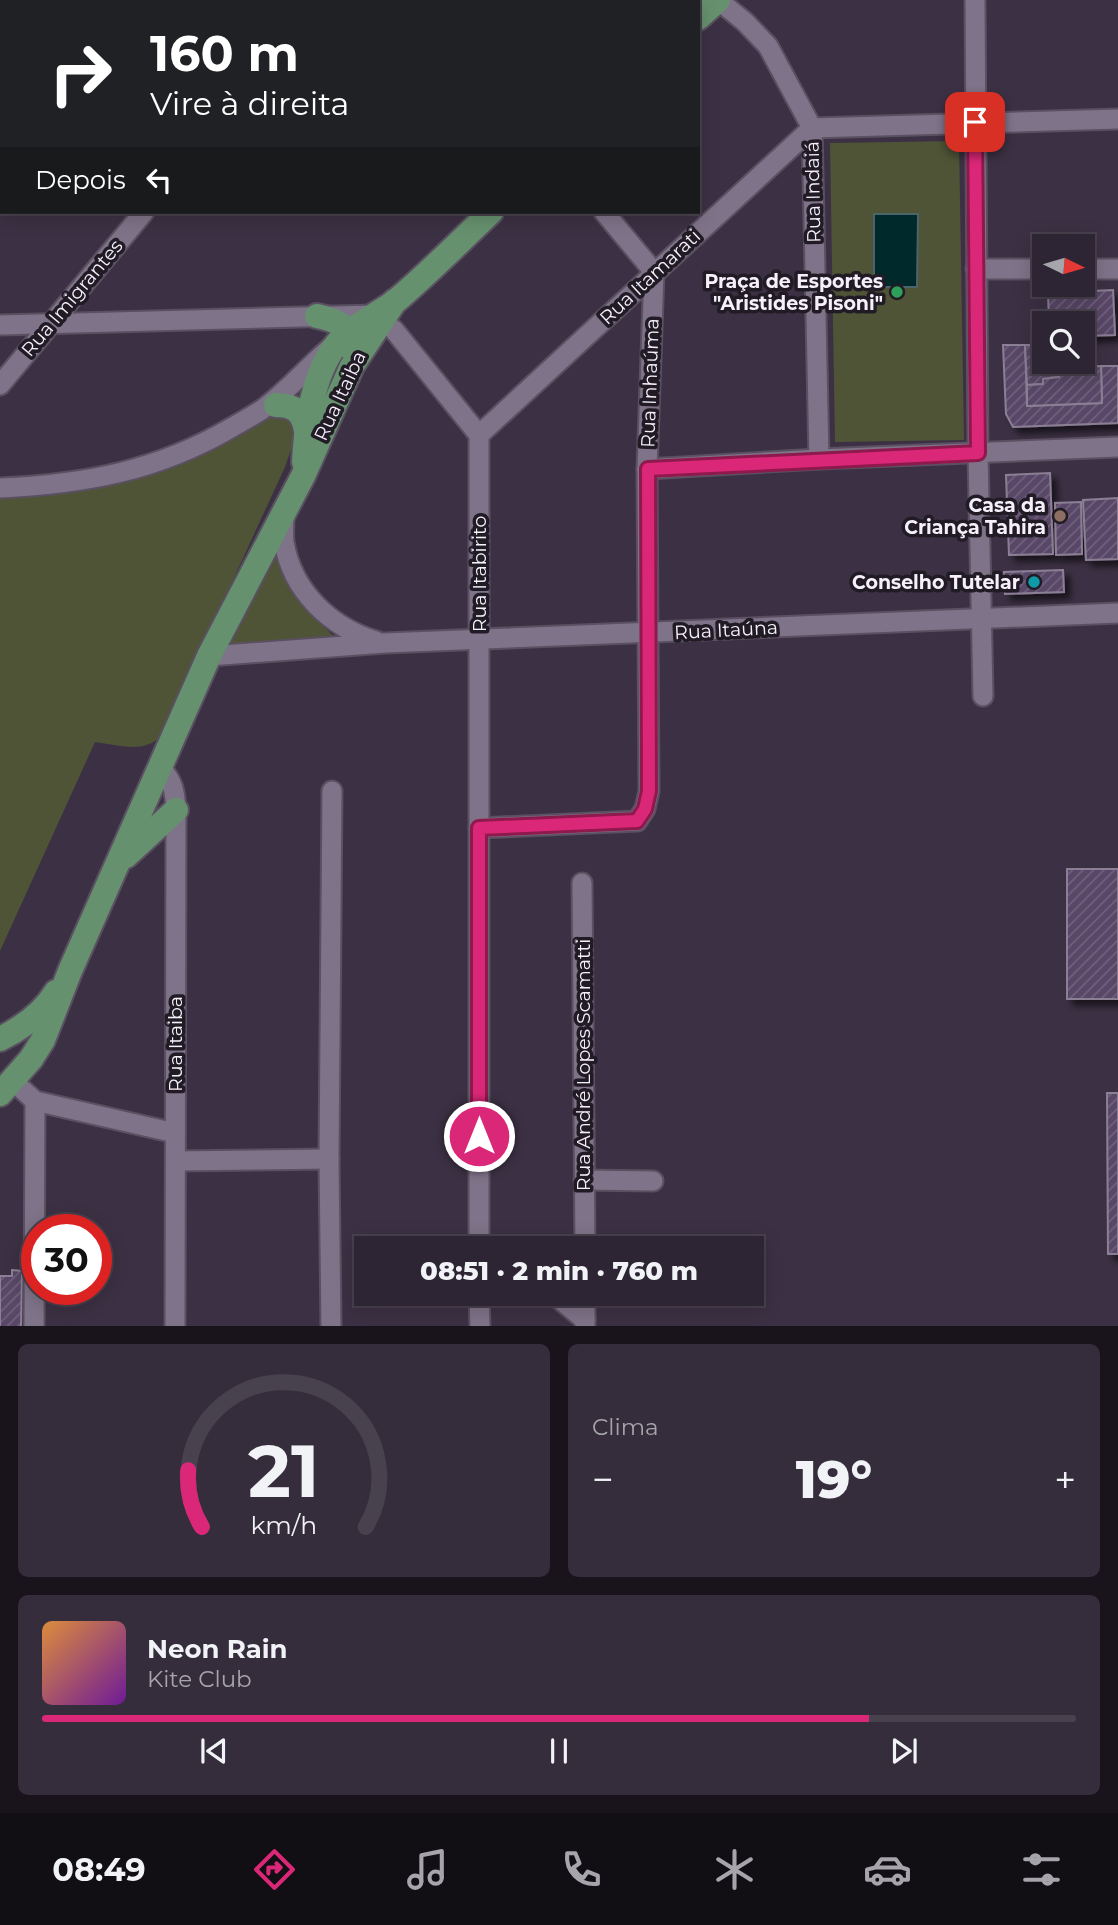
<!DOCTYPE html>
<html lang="pt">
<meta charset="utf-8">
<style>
:root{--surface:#2d2533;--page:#352d3b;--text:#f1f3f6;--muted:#a7a5ac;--line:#48424e;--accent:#db2777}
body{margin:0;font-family:Montserrat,sans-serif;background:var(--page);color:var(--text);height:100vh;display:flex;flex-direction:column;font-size:26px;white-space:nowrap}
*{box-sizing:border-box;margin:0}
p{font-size:23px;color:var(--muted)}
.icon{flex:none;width:38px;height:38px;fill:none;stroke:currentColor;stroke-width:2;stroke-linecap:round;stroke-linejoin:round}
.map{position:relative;height:1326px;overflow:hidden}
.side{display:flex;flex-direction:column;gap:18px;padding:18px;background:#19141c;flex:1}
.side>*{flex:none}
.top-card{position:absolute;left:0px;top:0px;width:700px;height:214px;box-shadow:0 4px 18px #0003,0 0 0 2px var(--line);background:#202124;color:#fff;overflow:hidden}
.needle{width:46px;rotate:95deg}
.buttons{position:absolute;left:1032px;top:234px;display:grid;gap:14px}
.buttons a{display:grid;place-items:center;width:63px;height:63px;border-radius:0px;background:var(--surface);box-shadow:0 4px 18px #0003,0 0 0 2px var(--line);font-size:35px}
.speed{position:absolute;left:21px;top:1214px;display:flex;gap:14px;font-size:35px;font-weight:700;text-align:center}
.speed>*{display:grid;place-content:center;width:91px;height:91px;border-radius:50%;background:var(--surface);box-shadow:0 4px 18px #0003,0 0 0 2px var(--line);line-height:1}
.speed .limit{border:10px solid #d22;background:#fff;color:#111}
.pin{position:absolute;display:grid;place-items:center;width:60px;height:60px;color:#fff;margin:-30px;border-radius:14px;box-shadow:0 4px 10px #0006}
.me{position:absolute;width:77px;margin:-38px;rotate:0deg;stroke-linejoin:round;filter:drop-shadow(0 0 5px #0008)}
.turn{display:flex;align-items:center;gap:24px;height:147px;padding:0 35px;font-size:32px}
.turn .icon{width:91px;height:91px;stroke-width:2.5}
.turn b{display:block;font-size:49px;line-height:60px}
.then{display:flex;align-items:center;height:66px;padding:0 35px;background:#0003;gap:14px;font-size:26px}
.big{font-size:52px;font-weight:800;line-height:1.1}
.side .widget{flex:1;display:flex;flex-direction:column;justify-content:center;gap:10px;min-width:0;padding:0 24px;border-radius:10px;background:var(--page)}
.side .dial{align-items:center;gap:0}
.dial svg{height:182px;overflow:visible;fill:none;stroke:var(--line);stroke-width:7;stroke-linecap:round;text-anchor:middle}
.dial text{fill:var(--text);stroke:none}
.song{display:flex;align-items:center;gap:21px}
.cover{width:84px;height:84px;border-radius:10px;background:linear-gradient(135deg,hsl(30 70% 55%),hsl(280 70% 35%))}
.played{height:7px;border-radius:4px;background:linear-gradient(90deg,var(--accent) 80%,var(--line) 80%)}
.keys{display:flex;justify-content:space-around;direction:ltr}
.heat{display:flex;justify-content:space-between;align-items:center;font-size:38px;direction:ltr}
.side .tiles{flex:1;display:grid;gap:18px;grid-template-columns:1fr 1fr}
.widget:last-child{grid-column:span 2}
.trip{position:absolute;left:354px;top:1236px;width:410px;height:70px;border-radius:0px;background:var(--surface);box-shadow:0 4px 18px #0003,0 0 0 2px var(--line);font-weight:800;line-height:70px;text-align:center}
.tabs{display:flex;height:112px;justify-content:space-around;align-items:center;background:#120f14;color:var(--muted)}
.tabs .icon{width:49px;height:49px}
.tabs .active{color:var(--accent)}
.tabs b{font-size:32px;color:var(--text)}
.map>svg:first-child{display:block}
.green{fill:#4f5436}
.water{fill:#00292c;stroke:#4a646a;stroke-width:2}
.building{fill:url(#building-hatch);stroke:#8b7f95;stroke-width:2;filter:url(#shadow)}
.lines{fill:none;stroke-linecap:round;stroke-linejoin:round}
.minor-casing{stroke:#5a5061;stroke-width:23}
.major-casing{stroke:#5a5061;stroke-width:28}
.minor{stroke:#7f7389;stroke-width:19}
.major{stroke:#66916f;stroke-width:24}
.route-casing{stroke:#8e194d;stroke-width:18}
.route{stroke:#db2777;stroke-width:12}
.leisure-dot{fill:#2e9e5b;stroke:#201b24;stroke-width:2.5}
.education-dot{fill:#8d6e63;stroke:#201b24;stroke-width:2.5}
.culture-dot{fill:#0f9aa8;stroke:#201b24;stroke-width:2.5}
.labels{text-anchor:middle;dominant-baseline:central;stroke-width:7;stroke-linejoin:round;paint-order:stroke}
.street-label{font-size:19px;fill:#f6effc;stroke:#201b24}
.poi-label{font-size:19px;font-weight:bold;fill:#f6effc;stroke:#201b24;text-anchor:end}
</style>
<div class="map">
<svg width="1118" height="1327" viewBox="0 0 1118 1327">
<defs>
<pattern id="building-hatch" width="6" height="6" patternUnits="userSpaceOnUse" patternTransform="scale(1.75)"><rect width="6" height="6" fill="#584666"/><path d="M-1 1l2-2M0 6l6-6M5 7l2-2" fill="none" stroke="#71617d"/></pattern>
<filter id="shadow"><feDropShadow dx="6" dy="6" stdDeviation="3.5" flood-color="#0009"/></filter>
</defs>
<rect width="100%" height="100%" fill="#3c3144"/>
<g class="green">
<path d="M 959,141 L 964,440 L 835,442 L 830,143 Z"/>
<path d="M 284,414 L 292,416 L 297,432 L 285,467 L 161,736 C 144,754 118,745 95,742 L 0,951 L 0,497 C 72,493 137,485 203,454 C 231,441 253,420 284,414 Z"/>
<path d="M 277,534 L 296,598 L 334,637 L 221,645 Z"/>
</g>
<path class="water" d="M 874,214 L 918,214 L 917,287 L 874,287 Z"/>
<g class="building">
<path d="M 1113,290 L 1115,335 L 1083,336 L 1083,324 L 1049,324 L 1048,293 Z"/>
<path d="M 1003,345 L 1025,345 L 1027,406 L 1102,403 L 1101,366 L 1118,366 L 1118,423 L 1013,427 L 1006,414 Z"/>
<path d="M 1025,345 L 1040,345 L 1040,369 L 1059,368 L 1059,377 L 1043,379 L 1043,384 L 1027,385 Z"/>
<path d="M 1101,366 L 1102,403 L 1027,406 L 1027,385 L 1043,384 L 1043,379 L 1059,377 L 1059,368 Z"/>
<path d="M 1050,473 L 1053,554 L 1009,555 L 1006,475 Z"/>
<path d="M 1118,498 L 1118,559 L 1086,560 L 1083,500 Z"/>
<path d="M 1081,502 L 1082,554 L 1056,555 L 1055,503 Z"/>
<path d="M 1063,570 L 1064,592 L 1005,594 L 1004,572 Z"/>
<rect x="1067" y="869" width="51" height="130"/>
<path d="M 1107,1093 L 1118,1093 L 1118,1254 L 1108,1254 Z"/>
<path d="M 12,1270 L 22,1271 L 21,1327 L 0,1327 L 0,1276 L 12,1276 Z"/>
</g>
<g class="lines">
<g class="minor-casing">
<g id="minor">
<path d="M 718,0 L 745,22 L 768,46 L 812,128 L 819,459"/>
<path d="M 975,0 L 978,453 L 983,696"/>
<path d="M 316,2 L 318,0"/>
<path d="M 0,160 L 2,160"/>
<path d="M 976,269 L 1045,269"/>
<path d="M 1083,269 L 1118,269"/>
<path d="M 0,325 L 374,315 L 394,330 L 479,435 L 479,1248"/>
<path d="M 0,385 L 144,212"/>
<path d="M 479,435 L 812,128 L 1118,119"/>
<path d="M 647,469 L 819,459 L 1118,447"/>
<path d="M 0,488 C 85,484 157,471 231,428 C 241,422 253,416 263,409 C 287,391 308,367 330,348"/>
<path d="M 284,515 C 284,524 283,534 284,542 C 292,591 330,627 376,641"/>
<path d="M 209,656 L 385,643 L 1118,613"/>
<path d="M 160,767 C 173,781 175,791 176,810 L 175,1327"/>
<path d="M 479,828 L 637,821 L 645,809 L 649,791 L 647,469 L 654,272 L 604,212"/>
<path d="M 582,883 L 585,1248"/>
<path d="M 13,1081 L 35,1101 L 175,1133"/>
<path d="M 176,1161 L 329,1159"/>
<path d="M 584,1180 L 653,1181"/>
<path d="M 479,1293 L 480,1327"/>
<path d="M 552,1293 L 585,1320"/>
<path d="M 585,1293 L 585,1327"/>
<path d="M 34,1327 L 35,1101"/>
<path d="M 331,1327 L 329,1159 L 332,791"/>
</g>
</g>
<g class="major-casing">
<g id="major">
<path d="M 698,18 L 718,0"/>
<path d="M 317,316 C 337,320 351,326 351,348"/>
<path d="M 276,405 C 295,405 303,412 306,431"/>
<path d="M 304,462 C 306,423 314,364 344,336 C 359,322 380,313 397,300 C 430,272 460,241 491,212"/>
<path d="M 126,856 L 176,810"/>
<path d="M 0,1039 C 22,1028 43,1013 56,992"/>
<path d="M 0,1094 L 31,1059 L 43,1040 L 70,971 L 209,656 L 303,476 L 352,366 L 395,301"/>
</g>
</g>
<use href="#minor" class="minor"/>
<use href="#major" class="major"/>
</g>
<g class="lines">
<g class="route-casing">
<path id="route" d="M 479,1136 L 479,828 L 637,821 L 645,809 L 649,791 L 648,469 L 978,453 L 975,122"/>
</g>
<use href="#route" class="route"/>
</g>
<circle class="leisure-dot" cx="897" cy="292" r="7"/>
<circle class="education-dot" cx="1060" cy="516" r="7"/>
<circle class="culture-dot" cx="1034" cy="582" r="7"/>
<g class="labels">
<g class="street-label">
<text transform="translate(813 192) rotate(-91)">Rua Indaiá</text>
<text transform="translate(650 277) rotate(-43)">Rua Itamarati</text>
<text transform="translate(72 298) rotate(-50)">Rua Imigrantes</text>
<text transform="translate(650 383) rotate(-88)">Rua Inhaúma</text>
<text transform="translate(340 396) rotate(-65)">Rua Itaiba</text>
<text transform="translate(479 574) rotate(-90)">Rua Itabirito</text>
<text transform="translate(726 630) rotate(-3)">Rua Itaúna</text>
<text transform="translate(175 1044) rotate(-90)">Rua Itaiba</text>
<text transform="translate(583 1065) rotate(-90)">Rua André Lopes Scamatti</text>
</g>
<g class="poi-label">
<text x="883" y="281">Praça de Esportes<tspan x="883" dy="22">"Aristides Pisoni"</tspan></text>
<text x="1046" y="505">Casa da<tspan x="1046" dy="22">Criança Tahira</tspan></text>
<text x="1020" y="582">Conselho Tutelar</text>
</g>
</g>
</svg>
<div class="buttons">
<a><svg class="needle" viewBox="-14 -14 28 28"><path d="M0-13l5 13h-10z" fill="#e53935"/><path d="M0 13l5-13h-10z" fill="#a7a5ac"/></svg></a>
<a><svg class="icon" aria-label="search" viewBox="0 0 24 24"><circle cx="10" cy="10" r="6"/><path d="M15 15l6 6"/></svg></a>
</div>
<div class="speed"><div class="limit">30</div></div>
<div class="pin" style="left:975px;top:122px;background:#d93025"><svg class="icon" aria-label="arrive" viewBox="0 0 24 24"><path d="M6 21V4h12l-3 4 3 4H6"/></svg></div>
<svg class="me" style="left:479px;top:1136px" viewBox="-20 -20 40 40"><circle r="17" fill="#db2777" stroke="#fff" stroke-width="3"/><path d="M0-11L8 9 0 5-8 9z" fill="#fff"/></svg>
<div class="trip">08:51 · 2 min · 760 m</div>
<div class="top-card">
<div class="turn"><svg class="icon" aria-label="right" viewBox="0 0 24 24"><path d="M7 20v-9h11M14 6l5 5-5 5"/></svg><div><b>160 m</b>Vire à direita</div></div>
<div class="then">Depois<svg class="icon" aria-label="left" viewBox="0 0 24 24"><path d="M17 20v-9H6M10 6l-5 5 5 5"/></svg></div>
</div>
</div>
<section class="side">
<div class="tiles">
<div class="widget dial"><svg viewBox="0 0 100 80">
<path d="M14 69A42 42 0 1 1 86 69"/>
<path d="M14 69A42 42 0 0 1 8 44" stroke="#db2777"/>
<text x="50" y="56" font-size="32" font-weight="700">21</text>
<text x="50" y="72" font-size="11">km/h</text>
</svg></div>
<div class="widget"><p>Clima</p>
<div class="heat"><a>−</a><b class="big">19°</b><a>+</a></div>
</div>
<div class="widget">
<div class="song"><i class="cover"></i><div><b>Neon Rain</b><p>Kite Club</p></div></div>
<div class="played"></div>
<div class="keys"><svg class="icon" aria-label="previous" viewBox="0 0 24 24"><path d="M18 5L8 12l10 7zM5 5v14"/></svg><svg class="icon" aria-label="pause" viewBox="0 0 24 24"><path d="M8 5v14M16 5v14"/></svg><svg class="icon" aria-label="next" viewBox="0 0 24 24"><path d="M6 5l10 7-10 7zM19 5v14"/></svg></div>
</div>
</div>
</section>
<nav class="tabs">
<b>08:49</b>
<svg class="icon active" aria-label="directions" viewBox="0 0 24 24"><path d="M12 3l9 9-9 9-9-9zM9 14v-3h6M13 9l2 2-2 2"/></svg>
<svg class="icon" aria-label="music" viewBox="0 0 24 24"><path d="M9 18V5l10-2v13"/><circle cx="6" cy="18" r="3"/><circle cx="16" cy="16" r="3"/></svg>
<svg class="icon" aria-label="phone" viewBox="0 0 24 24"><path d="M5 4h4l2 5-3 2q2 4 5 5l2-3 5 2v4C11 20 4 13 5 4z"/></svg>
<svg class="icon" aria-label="climate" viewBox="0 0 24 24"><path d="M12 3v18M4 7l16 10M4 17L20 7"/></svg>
<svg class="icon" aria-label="car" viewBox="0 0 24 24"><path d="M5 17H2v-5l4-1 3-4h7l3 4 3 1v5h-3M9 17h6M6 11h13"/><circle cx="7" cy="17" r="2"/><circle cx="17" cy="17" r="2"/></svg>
<svg class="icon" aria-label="filters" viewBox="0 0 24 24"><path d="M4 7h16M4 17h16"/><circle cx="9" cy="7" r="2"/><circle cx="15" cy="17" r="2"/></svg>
</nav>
